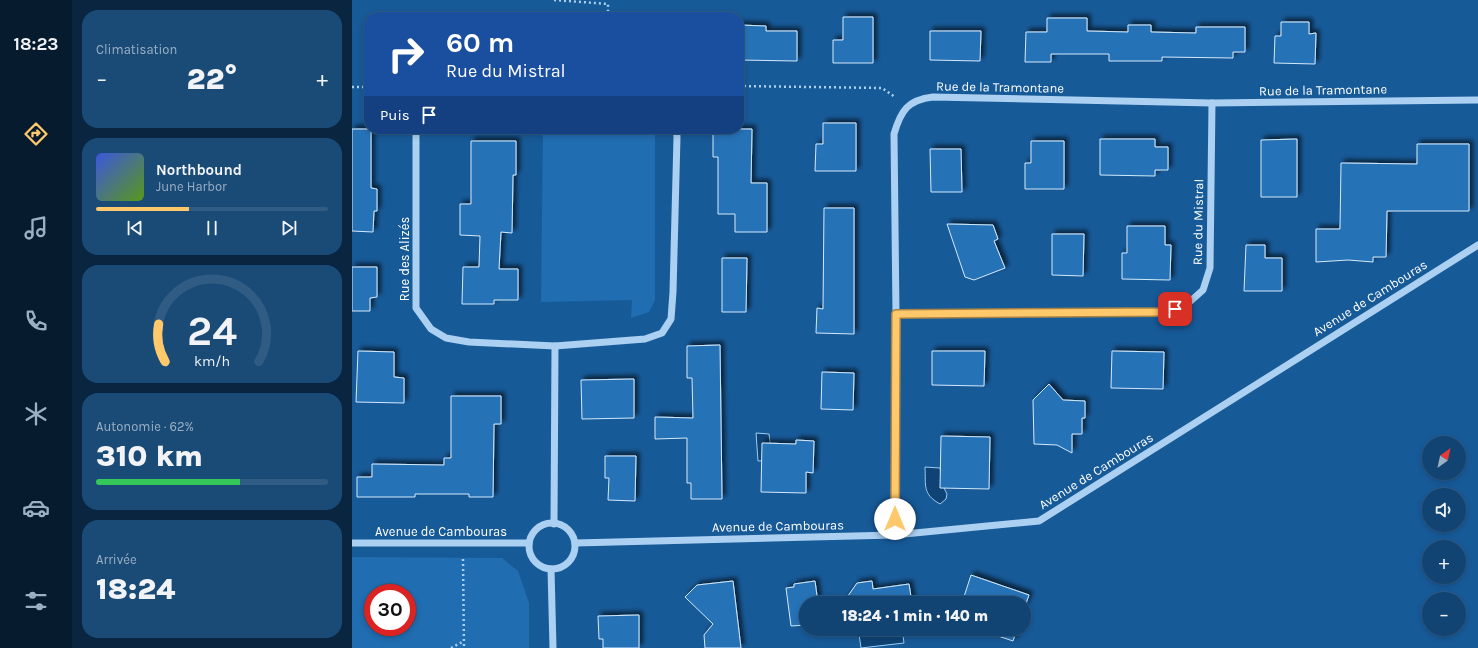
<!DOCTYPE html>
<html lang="fr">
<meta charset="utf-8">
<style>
:root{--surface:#114472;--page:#1a4b77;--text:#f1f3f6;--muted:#9cb0c4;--line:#305c84;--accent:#ffc86b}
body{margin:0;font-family:Karla,sans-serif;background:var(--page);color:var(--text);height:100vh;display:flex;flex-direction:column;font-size:15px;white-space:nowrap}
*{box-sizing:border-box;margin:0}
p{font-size:13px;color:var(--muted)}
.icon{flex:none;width:22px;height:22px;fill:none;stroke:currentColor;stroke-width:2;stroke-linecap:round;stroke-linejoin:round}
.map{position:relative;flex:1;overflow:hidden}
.sheet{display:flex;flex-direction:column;gap:10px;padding:10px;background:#09253f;width:280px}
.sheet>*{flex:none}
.hud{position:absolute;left:12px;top:12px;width:380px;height:122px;border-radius:16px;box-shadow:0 2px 6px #0003,0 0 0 1px var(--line);background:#1a4fa0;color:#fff;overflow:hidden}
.needle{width:26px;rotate:33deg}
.fabs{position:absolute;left:1070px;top:436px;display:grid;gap:8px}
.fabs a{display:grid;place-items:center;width:44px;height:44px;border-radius:50%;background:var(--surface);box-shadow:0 2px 6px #0003,0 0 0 1px var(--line);font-size:20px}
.speed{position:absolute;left:12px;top:584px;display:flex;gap:8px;font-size:20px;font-weight:700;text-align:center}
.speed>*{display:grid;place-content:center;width:52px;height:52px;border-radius:50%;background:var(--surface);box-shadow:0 2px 6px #0003,0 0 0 1px var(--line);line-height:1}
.speed .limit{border:6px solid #d22;background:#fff;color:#111}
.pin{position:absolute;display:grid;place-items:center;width:34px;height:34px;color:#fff;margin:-17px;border-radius:8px;box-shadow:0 2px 6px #0006}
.me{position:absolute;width:44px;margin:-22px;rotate:0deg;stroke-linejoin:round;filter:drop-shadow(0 0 3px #0008)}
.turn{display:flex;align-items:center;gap:14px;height:84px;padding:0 16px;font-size:18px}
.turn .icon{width:52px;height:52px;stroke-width:2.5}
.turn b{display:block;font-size:28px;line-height:34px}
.then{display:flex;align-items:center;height:38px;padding:0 16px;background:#0003;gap:8px;font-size:15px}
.big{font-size:30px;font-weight:800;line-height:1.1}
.sheet .tile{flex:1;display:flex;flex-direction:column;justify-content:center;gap:6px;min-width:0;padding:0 14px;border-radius:16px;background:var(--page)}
.sheet .dial{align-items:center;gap:0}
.dial svg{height:104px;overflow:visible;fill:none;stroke:var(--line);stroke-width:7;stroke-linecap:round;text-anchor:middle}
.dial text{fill:var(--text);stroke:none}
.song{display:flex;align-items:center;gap:12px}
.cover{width:48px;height:48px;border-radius:6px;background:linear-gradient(135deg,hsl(230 70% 55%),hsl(90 70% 35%))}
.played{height:4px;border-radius:2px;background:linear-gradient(90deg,var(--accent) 40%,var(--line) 40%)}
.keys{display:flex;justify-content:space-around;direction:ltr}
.heat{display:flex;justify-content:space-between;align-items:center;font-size:22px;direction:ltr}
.charge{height:6px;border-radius:3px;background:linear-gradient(90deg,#34c759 62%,var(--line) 0)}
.trip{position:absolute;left:447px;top:596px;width:232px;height:40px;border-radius:20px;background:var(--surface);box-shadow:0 2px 6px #0003,0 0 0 1px var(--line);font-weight:800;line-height:40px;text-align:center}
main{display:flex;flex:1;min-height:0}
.tab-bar{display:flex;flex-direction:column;width:72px;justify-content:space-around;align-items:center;background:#071b2e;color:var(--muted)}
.tab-bar .icon{width:28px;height:28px}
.tab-bar .on{color:var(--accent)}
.tab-bar b{font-size:18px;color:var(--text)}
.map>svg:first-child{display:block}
.green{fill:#206db1;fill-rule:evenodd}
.water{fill:#0f4375;stroke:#9dcdf4}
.building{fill:#2672b6;stroke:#d2e9fc;filter:url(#shadow)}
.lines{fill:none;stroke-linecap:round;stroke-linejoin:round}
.path{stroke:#abd0f1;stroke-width:2.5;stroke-dasharray:2 3;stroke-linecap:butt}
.minor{stroke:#abd0f1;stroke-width:7}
.route-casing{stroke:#a68246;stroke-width:10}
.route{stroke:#ffc86b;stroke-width:7}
.labels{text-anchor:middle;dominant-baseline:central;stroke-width:4;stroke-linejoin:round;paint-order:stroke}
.street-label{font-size:13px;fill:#fff;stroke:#175a98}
</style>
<main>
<nav class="tab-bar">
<b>18:23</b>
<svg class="icon on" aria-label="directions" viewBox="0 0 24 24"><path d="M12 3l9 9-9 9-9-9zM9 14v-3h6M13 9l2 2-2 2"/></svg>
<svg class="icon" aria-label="music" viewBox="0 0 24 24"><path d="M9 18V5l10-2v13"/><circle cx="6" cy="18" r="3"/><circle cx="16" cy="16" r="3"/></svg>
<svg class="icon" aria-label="phone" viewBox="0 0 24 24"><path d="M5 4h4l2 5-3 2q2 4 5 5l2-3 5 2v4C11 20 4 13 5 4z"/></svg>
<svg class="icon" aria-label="climate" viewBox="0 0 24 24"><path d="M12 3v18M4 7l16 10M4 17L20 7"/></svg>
<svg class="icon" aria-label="car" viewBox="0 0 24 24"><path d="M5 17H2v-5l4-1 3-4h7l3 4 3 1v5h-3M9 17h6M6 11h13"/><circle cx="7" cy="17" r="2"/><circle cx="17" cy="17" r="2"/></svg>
<svg class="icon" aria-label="filters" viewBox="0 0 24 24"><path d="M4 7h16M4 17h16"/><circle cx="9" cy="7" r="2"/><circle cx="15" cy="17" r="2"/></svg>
</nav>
<section class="sheet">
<div class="tile"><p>Climatisation</p>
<div class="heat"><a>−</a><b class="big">22°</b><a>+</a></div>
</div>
<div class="tile">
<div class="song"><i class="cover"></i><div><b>Northbound</b><p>June Harbor</p></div></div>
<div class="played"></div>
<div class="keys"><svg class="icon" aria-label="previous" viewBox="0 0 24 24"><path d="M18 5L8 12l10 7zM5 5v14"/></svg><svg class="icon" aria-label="pause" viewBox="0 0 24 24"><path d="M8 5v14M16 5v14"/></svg><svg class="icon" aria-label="next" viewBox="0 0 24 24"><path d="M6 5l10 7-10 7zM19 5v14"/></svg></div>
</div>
<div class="tile dial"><svg viewBox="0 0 100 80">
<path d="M14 69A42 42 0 1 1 86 69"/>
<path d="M14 69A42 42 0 0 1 9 40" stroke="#ffc86b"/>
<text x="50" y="56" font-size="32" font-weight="700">24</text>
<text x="50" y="72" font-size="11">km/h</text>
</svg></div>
<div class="tile"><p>Autonomie · 62%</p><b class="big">310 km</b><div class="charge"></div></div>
<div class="tile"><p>Arrivée</p><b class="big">18:24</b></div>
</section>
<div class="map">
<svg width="1126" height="648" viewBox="0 0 1126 648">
<defs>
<filter id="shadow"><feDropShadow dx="3.5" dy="-3.5" stdDeviation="2" flood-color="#0009"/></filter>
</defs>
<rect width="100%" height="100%" fill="#175a98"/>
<g class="green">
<path d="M 191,129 L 301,129 L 303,134 L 303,300 L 297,312 L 279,318 L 280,300 L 189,302 Z"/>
<path d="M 0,557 L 150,558 L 166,571 L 177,603 L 177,648 L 0,648 ZM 21,593 L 55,593 L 55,627 L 21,627 Z"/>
</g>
<g class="water">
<path d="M 404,433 L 417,434 L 420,460 L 406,461 Z"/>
<path d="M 573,467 L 588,468 L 591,486 L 595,494 L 594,499 L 588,504 C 570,494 574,485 573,467 Z"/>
<path d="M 550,629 L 552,643 L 509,648 L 507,634 Z"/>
</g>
<g class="building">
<path d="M 491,17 L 521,17 L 521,63 L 481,63 L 481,40 L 491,40 Z"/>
<path d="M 695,18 L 735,18 L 735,31 L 776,32 L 776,25 L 799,25 L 799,32 L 844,33 L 844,27 L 893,27 L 893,52 L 881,52 L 881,58 L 810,57 L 810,61 L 757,61 L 757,54 L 699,54 L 699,62 L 673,62 L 674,32 L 695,32 Z"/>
<path d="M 929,22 L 957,22 L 957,34 L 964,33 L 963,64 L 922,63 L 923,36 L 929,36 Z"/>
<path d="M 387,25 L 414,26 L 414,31 L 445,31 L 445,61 L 387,60 Z"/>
<path d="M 578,31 L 629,31 L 628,61 L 578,60 Z"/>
<path d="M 471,123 L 504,123 L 504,171 L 463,171 L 464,144 L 471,144 Z"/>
<path d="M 0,129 L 19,129 L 19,188 L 25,189 L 25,211 L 22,211 L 21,232 L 0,231 Z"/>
<path d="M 361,129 L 400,129 L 399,183 L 415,183 L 415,232 L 383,232 L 383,214 L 366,214 L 366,157 L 361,157 Z"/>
<path d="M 748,139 L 803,139 L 803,147 L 816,147 L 816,170 L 803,170 L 803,176 L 748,175 Z"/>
<path d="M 945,139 L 945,197 L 909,197 L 909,140 Z"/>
<path d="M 119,141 L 164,141 L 164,175 L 161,175 L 160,233 L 149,232 L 147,269 L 166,269 L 166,300 L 142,300 L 142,304 L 110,304 L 111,267 L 127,267 L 128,236 L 108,235 L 108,204 L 119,204 Z"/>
<path d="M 679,141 L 712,141 L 712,189 L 673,189 L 673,163 L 679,163 Z"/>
<path d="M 1065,144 L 1117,144 L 1117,211 L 1035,211 L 1034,257 L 1021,257 L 1021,262 L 996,260 L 964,262 L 964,229 L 988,229 L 989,163 L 1065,164 Z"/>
<path d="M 578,149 L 609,149 L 610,192 L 579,192 Z"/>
<path d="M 472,208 L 502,208 L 502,334 L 464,333 L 465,308 L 471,309 Z"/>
<path d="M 595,224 L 641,225 L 646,239 L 642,241 L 653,268 L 622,280 L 613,277 Z"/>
<path d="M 775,226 L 813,226 L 813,245 L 819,245 L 818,280 L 770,279 L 770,253 L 775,253 Z"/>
<path d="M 700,234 L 732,234 L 731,276 L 700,275 Z"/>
<path d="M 894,245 L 913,245 L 913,258 L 930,258 L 930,291 L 892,291 Z"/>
<path d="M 370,258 L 395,258 L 394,312 L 370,312 Z"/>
<path d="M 0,267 L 25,267 L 25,297 L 18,298 L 18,311 L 0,311 Z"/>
<path d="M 368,345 L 370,499 L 339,499 L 339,483 L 335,483 L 335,438 L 303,439 L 303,417 L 341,418 L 340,378 L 335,378 L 335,346 Z"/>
<path d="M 6,351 L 42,352 L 42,377 L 52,378 L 52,403 L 4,402 Z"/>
<path d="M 580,351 L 633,351 L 632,386 L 580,385 Z"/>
<path d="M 760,351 L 812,352 L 811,389 L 759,388 Z"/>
<path d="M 470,372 L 502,373 L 501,410 L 469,409 Z"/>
<path d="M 282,379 L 282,418 L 230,419 L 229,380 Z"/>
<path d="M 697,384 L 711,400 L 733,401 L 733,418 L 730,418 L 730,434 L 720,434 L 720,453 L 705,445 L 682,444 L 681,400 Z"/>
<path d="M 99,396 L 149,396 L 149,424 L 142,424 L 141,497 L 117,497 L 117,494 L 63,494 L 63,497 L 5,497 L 5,477 L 20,477 L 20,464 L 92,465 L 92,458 L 99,458 Z"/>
<path d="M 589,436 L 638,437 L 637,489 L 588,488 Z"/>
<path d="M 444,440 L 462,441 L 461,473 L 454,472 L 454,493 L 409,492 L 410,443 L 444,444 Z"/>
<path d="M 253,456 L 284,456 L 283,501 L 256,500 L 257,478 L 253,478 Z"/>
<path d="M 619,575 L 677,595 L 672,609 L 672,603 L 610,603 Z"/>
<path d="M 381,581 L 389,648 L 353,648 L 352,635 L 361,624 L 333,597 L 345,585 Z"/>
<path d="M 463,581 L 466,603 L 454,603 L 454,625 L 439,626 L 434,588 L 442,587 L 442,584 Z"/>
<path d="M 520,581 L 521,589 L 557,584 L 560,603 L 491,603 L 505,583 Z"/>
<path d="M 287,615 L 287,648 L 251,648 L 251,639 L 247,639 L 246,616 Z"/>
<path d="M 625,629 L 665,629 L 661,641 Z"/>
</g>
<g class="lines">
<g class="path">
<path d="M 202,0 L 256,4 L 256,17"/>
<path d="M 387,86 L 530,88 L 543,97"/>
<path d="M 0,87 L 17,87"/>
<path d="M 111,559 L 112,648"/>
<path d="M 99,648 L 112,641"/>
</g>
<g class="minor">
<path d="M 64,129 L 64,308 L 79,329 L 94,338 L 117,342 L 203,346 L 293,339 L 310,333 L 319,319 L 321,292 L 325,137 L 324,129"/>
<path d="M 544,314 L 812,312 L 833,306 L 851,290 L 858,268 L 860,103"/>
<circle cx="200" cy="546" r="23"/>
<path d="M 202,524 L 203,346"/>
<path d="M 542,535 L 544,314 L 542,134 C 549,110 556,100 581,97 L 860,103 L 1126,100"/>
<path d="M 0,543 L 177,543"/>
<path d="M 223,543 L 542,535 L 687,521 L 1126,245"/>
<path d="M 199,569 L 201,648"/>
</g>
</g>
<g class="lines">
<g class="route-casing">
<path id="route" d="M 543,519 L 544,314 L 812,312 L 823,309"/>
</g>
<use href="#route" class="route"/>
</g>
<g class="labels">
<g class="street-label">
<text transform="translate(648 87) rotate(1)">Rue de la Tramontane</text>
<text transform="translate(971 90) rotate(-1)">Rue de la Tramontane</text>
<text transform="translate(846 222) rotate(-89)">Rue du Mistral</text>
<text transform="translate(52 259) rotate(-90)">Rue des Alizés</text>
<text transform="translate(1018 298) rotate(-32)">Avenue de Cambouras</text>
<text transform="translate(744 471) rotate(-32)">Avenue de Cambouras</text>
<text transform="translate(426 526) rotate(-1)">Avenue de Cambouras</text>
<text x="89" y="531">Avenue de Cambouras</text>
</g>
</g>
</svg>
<div class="fabs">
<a><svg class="needle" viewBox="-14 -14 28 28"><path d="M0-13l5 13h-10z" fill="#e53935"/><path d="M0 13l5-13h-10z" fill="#9cb0c4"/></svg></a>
<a><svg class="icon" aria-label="sound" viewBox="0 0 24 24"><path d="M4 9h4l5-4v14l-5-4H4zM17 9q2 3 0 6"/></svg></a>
<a>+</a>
<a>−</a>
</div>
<div class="speed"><div class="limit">30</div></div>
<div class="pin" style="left:823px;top:309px;background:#d93025"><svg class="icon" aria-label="arrive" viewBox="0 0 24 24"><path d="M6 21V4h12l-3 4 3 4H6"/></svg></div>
<svg class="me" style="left:543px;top:519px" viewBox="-20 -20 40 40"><circle r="19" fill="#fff"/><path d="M0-13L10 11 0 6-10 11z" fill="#ffc86b"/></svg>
<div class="trip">18:24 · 1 min · 140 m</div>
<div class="hud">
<div class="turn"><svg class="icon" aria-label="right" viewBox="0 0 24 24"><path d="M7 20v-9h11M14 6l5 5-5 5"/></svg><div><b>60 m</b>Rue du Mistral</div></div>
<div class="then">Puis<svg class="icon" aria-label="arrive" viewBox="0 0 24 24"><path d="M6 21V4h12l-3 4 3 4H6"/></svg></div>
</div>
</div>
</main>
